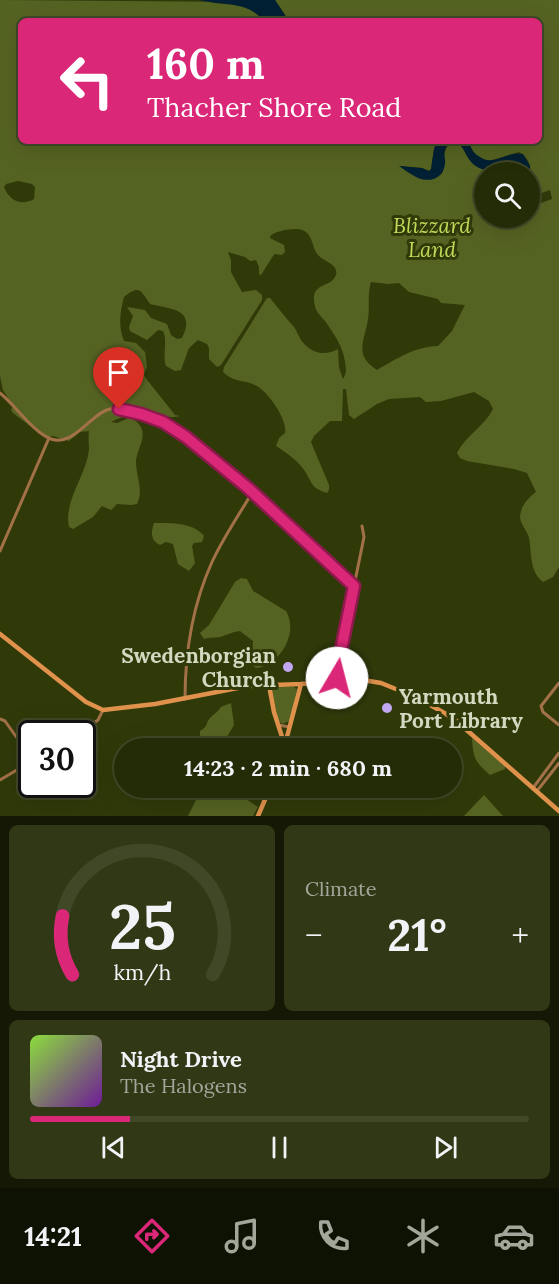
<!DOCTYPE html>
<meta charset="utf-8">
<style>
:root{--surface:#242c07;--page:#303815;--text:#f1f3f6;--muted:#a3a79b;--line:#414828;--accent:#db2777}
body{margin:0;font-family:Lora,serif;background:var(--page);color:var(--text);height:100vh;display:flex;flex-direction:column;font-size:22px;white-space:nowrap}
*{box-sizing:border-box;margin:0}
p{font-size:20px;color:var(--muted)}
.icon{flex:none;width:33px;height:33px;fill:none;stroke:currentColor;stroke-width:2;stroke-linecap:round;stroke-linejoin:round}
.map{position:relative;height:816px;overflow:hidden}
.panel{display:flex;flex-direction:column;gap:9px;padding:9px;background:#141804;flex:1}
.panel>*{flex:none}
.banner{position:absolute;left:18px;top:18px;width:524px;height:126px;border-radius:9px;box-shadow:0 6px 24px #0002,0 0 0 2px var(--line);background:#db2777;color:#fff;overflow:hidden}
.fabs{position:absolute;left:474px;top:162px;display:grid;gap:12px}
.fabs a{display:grid;place-items:center;width:66px;height:66px;border-radius:50%;background:var(--surface);box-shadow:0 6px 24px #0002,0 0 0 2px var(--line);font-size:30px}
.speed{position:absolute;left:18px;top:720px;display:flex;gap:12px;font-size:30px;font-weight:700;text-align:center}
.speed>*{display:grid;place-content:center;width:78px;height:78px;border-radius:50%;background:var(--surface);box-shadow:0 6px 24px #0002,0 0 0 2px var(--line);line-height:1}
.speed .limit{border:3px solid #111;border-radius:9px;background:#fff;color:#111}
.pin{position:absolute;display:grid;place-items:center;width:51px;height:51px;color:#fff;margin:-62px -26px;border-radius:50% 50% 50% 0;rotate:-45deg;box-shadow:0 0 6px #0007}
.pin .icon{rotate:45deg}
.me{position:absolute;width:66px;margin:-33px;rotate:8deg;stroke-linejoin:round;filter:drop-shadow(0 0 4px #0008)}
.turn{display:flex;align-items:center;gap:21px;height:126px;padding:0 30px;font-size:27px}
.turn .icon{width:78px;height:78px;stroke-width:2.5}
.turn b{display:block;font-size:42px;line-height:51px}
.big{font-size:45px;font-weight:700;line-height:1.1}
.panel .tile{flex:1;display:flex;flex-direction:column;justify-content:center;gap:9px;min-width:0;padding:0 21px;border-radius:9px;background:var(--page)}
.panel .dial{align-items:center;gap:0}
.dial svg{height:156px;overflow:visible;fill:none;stroke:var(--line);stroke-width:7;stroke-linecap:round;text-anchor:middle}
.dial text{fill:var(--text);stroke:none}
.song{display:flex;align-items:center;gap:18px}
.cover{width:72px;height:72px;border-radius:9px;background:linear-gradient(135deg,hsl(90 70% 55%),hsl(280 70% 35%))}
.played{height:6px;border-radius:3px;background:linear-gradient(90deg,var(--accent) 20%,var(--line) 20%)}
.keys{display:flex;justify-content:space-around;direction:ltr}
.heat{display:flex;justify-content:space-between;align-items:center;font-size:33px;direction:ltr}
.panel .tiles{flex:1;display:grid;gap:9px;grid-template-columns:1fr 1fr}
.tile:last-child{grid-column:span 2}
.trip{position:absolute;left:114px;top:738px;width:348px;height:60px;border-radius:30px;background:var(--surface);box-shadow:0 6px 24px #0002,0 0 0 2px var(--line);font-weight:700;line-height:60px;text-align:center}
.dock{display:flex;height:96px;justify-content:space-around;align-items:center;background:#0e1203;color:var(--muted)}
.dock .icon{width:42px;height:42px}
.dock .current{color:var(--accent)}
.dock b{font-size:27px;color:var(--text)}
.map>svg:first-child{display:block}
.green{fill:#556322;fill-rule:evenodd}
.water{fill:#022033}
.lines{fill:none;stroke-linecap:round;stroke-linejoin:round}
.street{stroke:#a37148;stroke-width:3}
.secondary{stroke:#e0924d;stroke-width:4.5}
.route-casing{stroke:#8e194d;stroke-width:15}
.route{stroke:#db2777;stroke-width:10}
.poi-dot{fill:#c2a8f3;stroke:#303a09;stroke-width:2}
.labels{text-anchor:middle;dominant-baseline:central;stroke-width:6;stroke-linejoin:round;paint-order:stroke}
.park-label{font-size:21px;font-style:italic;fill:#bfda59;stroke:#303a09}
.poi-label{font-size:21px;font-weight:bold;fill:#d2d9c0;stroke:#303a09;text-anchor:end}
</style>
<div class="map">
<svg width="559" height="816" viewBox="0 0 559 816">
<rect width="100%" height="100%" fill="#303a09"/>
<g class="green">
<path d="M 0,0 L 239,2 L 255,7 L 264,21 L 21,21 L 21,141 L 437,141 L 434,149 L 431,169 L 429,171 L 422,168 L 400,166 C 418,177 421,183 442,174 C 446,162 440,146 455,142 C 462,145 464,150 467,156 C 478,175 497,170 515,166 L 520,170 L 520,172 L 484,172 L 484,218 L 530,218 L 530,207 L 552,199 L 550,190 L 530,197 C 530,181 536,161 519,152 L 489,161 C 478,160 471,152 469,141 L 538,141 L 538,21 L 289,21 L 275,0 L 559,0 L 559,567 L 553,577 L 543,582 C 529,571 532,553 529,538 C 527,530 520,524 520,516 C 521,506 528,498 536,492 L 527,473 L 514,469 L 467,461 L 460,458 L 457,453 C 466,435 484,427 493,409 L 489,401 L 474,392 L 441,401 L 426,402 L 420,397 L 389,399 L 377,404 L 354,419 L 349,415 L 346,389 L 343,389 L 342,421 L 330,421 L 314,436 L 311,442 L 329,485 L 329,490 L 327,493 C 312,488 313,485 306,473 C 300,462 287,453 276,446 L 279,438 L 285,433 C 288,420 268,392 257,386 C 245,379 236,384 223,372 L 224,367 L 267,298 L 270,298 C 278,308 285,317 294,327 C 297,331 298,335 301,340 C 310,353 325,357 338,349 L 339,368 L 343,379 C 347,373 346,369 345,362 C 343,346 334,334 325,321 C 321,316 316,312 315,306 C 309,281 331,289 336,275 C 339,265 324,261 319,256 C 311,248 314,234 302,230 C 294,227 277,231 271,235 L 270,238 L 284,245 L 285,252 L 282,255 L 275,254 L 273,256 L 261,275 L 259,274 L 259,267 L 256,260 L 250,261 L 245,257 L 228,252 L 231,260 L 231,272 L 242,292 L 256,290 L 262,295 L 262,300 L 221,365 L 217,367 L 209,359 L 209,348 L 207,344 L 198,340 L 189,348 L 181,370 L 175,371 L 166,366 C 162,355 168,340 163,331 L 158,330 L 147,340 L 130,331 L 129,327 L 133,316 L 127,307 L 145,310 L 151,318 L 167,324 L 171,335 L 177,339 L 182,338 C 197,308 169,309 150,304 C 141,291 140,284 124,297 C 120,312 118,327 124,341 L 136,343 L 145,352 L 147,367 L 144,375 L 148,381 L 175,415 L 180,416 C 169,420 159,412 147,412 C 132,412 124,416 111,422 L 117,423 L 129,418 C 135,420 140,423 142,430 C 145,440 136,452 136,462 C 136,476 144,490 137,504 L 131,505 L 117,504 L 111,510 L 102,506 L 93,517 L 73,529 L 69,527 C 63,501 87,475 89,449 C 89,443 88,438 89,431 L 80,432 L 69,441 L 53,436 L 46,438 L 13,413 L 11,410 L 13,406 L 3,390 L 0,376 ZM 18,181 L 32,184 L 35,187 L 34,199 C 22,206 9,201 4,187 L 6,184 ZM 371,282 L 388,284 L 399,283 L 409,292 L 438,299 L 441,303 L 465,305 L 452,331 L 438,346 C 414,347 398,358 377,370 C 353,355 365,340 368,319 C 370,306 367,295 371,282 Z"/>
<path d="M 154,523 C 170,523 193,522 204,536 L 202,542 L 194,543 L 192,546 L 195,563 L 189,571 L 178,564 L 173,544 L 166,542 L 160,545 C 150,540 151,532 154,523 Z"/>
<path d="M 241,578 L 247,579 L 253,591 L 286,611 C 299,633 280,665 256,668 L 252,665 L 253,641 L 240,631 C 232,632 227,635 220,637 C 214,638 209,637 204,639 L 200,633 L 209,625 L 235,582 Z"/>
<path d="M 275,687 L 294,687 L 297,689 L 290,721 L 282,724 L 278,720 L 272,690 Z"/>
<path d="M 231,703 L 234,725 L 221,747 L 204,745 L 200,741 L 200,731 C 209,726 205,723 211,717 C 215,713 218,712 221,707 Z"/>
<path d="M 472,738 L 505,766 L 505,769 L 490,775 C 475,762 473,758 472,738 Z"/>
<path d="M 202,788 L 230,788 L 258,807 L 253,816 L 188,816 Z"/>
<path d="M 484,795 L 503,816 L 464,816 Z"/>
</g>
<g class="water">
<path d="M 199,0 L 275,0 L 289,21 L 264,21 C 245,0 228,7 199,0 Z"/>
<path d="M 437,141 L 469,141 C 471,149 473,153 480,157 C 494,167 508,150 523,154 L 530,166 L 530,179 L 530,172 L 520,172 L 520,170 L 515,166 C 496,170 478,176 467,156 C 464,150 462,145 455,142 C 451,143 446,145 445,150 C 443,154 446,160 445,164 C 443,180 428,183 416,177 C 410,174 405,170 399,166 L 422,168 L 429,171 L 431,169 L 434,149 Z"/>
</g>
<g class="lines">
<g class="street">
<path d="M 0,393 C 15,405 33,432 51,439 C 74,447 91,413 110,409 C 120,407 132,411 142,414 C 171,424 190,442 214,461 C 263,500 308,544 354,586"/>
<path d="M 0,551 L 49,438"/>
<path d="M 337,681 L 338,665 L 364,537 L 362,526"/>
<path d="M 559,683 L 541,706 L 543,712 L 559,725"/>
<path d="M 185,699 C 185,653 193,604 212,562 C 223,538 238,516 252,493"/>
<path d="M 0,719 L 5,721 L 32,759"/>
<path d="M 278,725 L 290,727"/>
<path d="M 78,734 L 98,720 L 103,710"/>
<path d="M 0,780 L 32,761"/>
<path d="M 533,788 L 559,753"/>
<path d="M 537,791 L 559,763"/>
</g>
<g class="secondary">
<path d="M 0,634 L 86,702 L 103,710 L 155,704 L 248,686 L 301,684 L 357,679 L 381,683 L 418,698 L 453,718 L 559,811"/>
<path d="M 269,685 L 274,712 L 284,743"/>
<path d="M 284,748 L 301,684"/>
<path d="M 258,816 L 270,788"/>
</g>
</g>
<g class="lines">
<g class="route-casing">
<path id="route" d="M 119,409 L 141,414 L 163,422 L 186,437 L 248,488 L 354,586 L 338,665 L 337,678"/>
</g>
<use href="#route" class="route"/>
</g>
<g class="poi-dot">
<circle cx="288" cy="667" r="6"/>
<circle cx="387" cy="708" r="6"/>
</g>
<g class="labels">
<g class="park-label">
<text x="432" y="225">Blizzard<tspan x="432" dy="24">Land</tspan></text>
</g>
<g class="poi-label">
<text x="276" y="655">Swedenborgian<tspan x="276" dy="24">Church</tspan></text>
<text x="399" y="696" text-anchor="start">Yarmouth<tspan x="399" dy="24">Port Library</tspan></text>
</g>
</g>
</svg>
<div class="fabs">
<a><svg class="icon" aria-label="search" viewBox="0 0 24 24"><circle cx="10" cy="10" r="6"/><path d="M15 15l6 6"/></svg></a>
</div>
<div class="speed"><div class="limit">30</div></div>
<div class="pin" style="left:119px;top:409px;background:#d93025"><svg class="icon" aria-label="arrive" viewBox="0 0 24 24"><path d="M6 21V4h12l-3 4 3 4H6"/></svg></div>
<svg class="me" style="left:337px;top:678px" viewBox="-20 -20 40 40"><circle r="19" fill="#fff"/><path d="M0-13L10 11 0 6-10 11z" fill="#db2777"/></svg>
<div class="trip">14:23 · 2 min · 680 m</div>
<div class="banner">
<div class="turn"><svg class="icon" aria-label="left" viewBox="0 0 24 24"><path d="M17 20v-9H6M10 6l-5 5 5 5"/></svg><div><b>160 m</b>Thacher Shore Road</div></div>
</div>
</div>
<section class="panel">
<div class="tiles">
<div class="tile dial"><svg viewBox="0 0 100 80">
<path d="M14 69A42 42 0 1 1 86 69"/>
<path d="M14 69A42 42 0 0 1 9 39" stroke="#db2777"/>
<text x="50" y="56" font-size="32" font-weight="700">25</text>
<text x="50" y="72" font-size="11">km/h</text>
</svg></div>
<div class="tile"><p>Climate</p>
<div class="heat"><a>−</a><b class="big">21°</b><a>+</a></div>
</div>
<div class="tile">
<div class="song"><i class="cover"></i><div><b>Night Drive</b><p>The Halogens</p></div></div>
<div class="played"></div>
<div class="keys"><svg class="icon" aria-label="previous" viewBox="0 0 24 24"><path d="M18 5L8 12l10 7zM5 5v14"/></svg><svg class="icon" aria-label="pause" viewBox="0 0 24 24"><path d="M8 5v14M16 5v14"/></svg><svg class="icon" aria-label="next" viewBox="0 0 24 24"><path d="M6 5l10 7-10 7zM19 5v14"/></svg></div>
</div>
</div>
</section>
<nav class="dock">
<b>14:21</b>
<svg class="icon current" aria-label="directions" viewBox="0 0 24 24"><path d="M12 3l9 9-9 9-9-9zM9 14v-3h6M13 9l2 2-2 2"/></svg>
<svg class="icon" aria-label="music" viewBox="0 0 24 24"><path d="M9 18V5l10-2v13"/><circle cx="6" cy="18" r="3"/><circle cx="16" cy="16" r="3"/></svg>
<svg class="icon" aria-label="phone" viewBox="0 0 24 24"><path d="M5 4h4l2 5-3 2q2 4 5 5l2-3 5 2v4C11 20 4 13 5 4z"/></svg>
<svg class="icon" aria-label="climate" viewBox="0 0 24 24"><path d="M12 3v18M4 7l16 10M4 17L20 7"/></svg>
<svg class="icon" aria-label="car" viewBox="0 0 24 24"><path d="M5 17H2v-5l4-1 3-4h7l3 4 3 1v5h-3M9 17h6M6 11h13"/><circle cx="7" cy="17" r="2"/><circle cx="17" cy="17" r="2"/></svg>
</nav>
